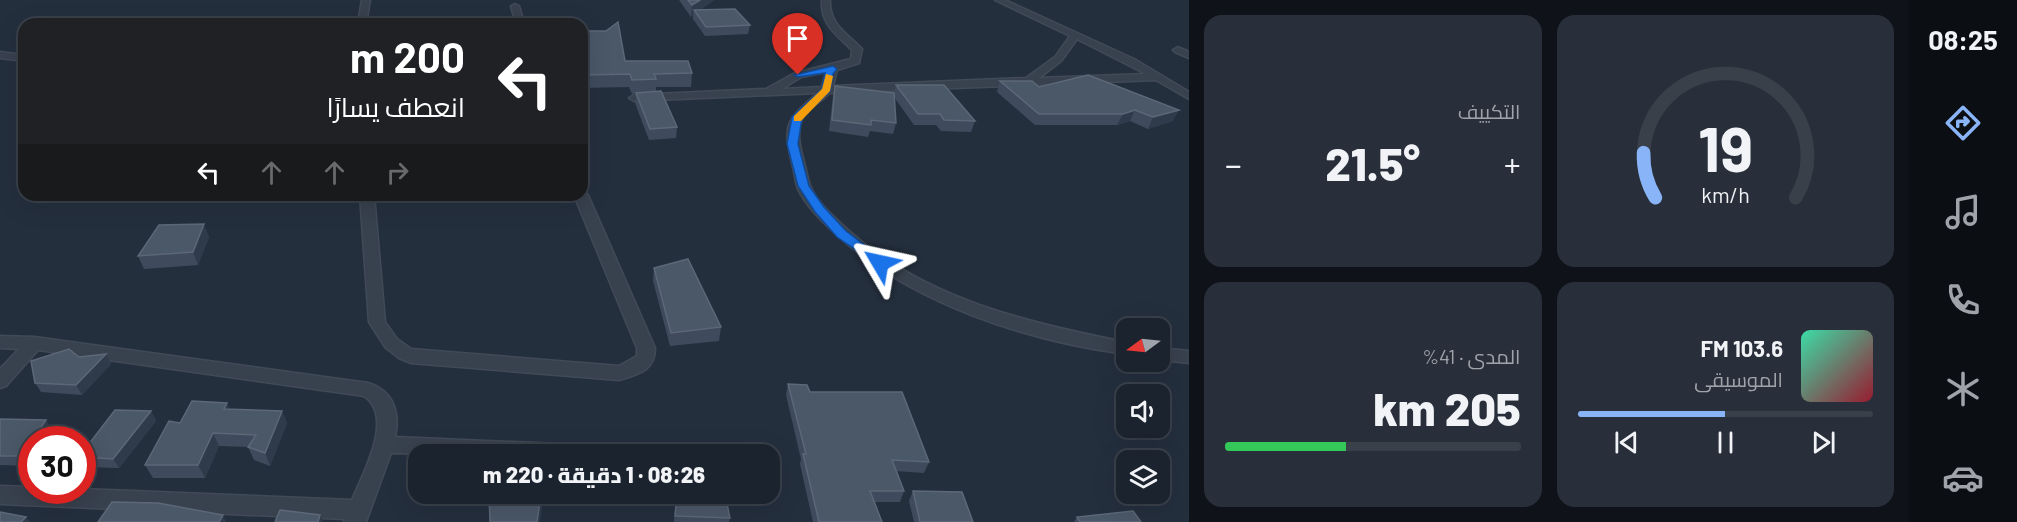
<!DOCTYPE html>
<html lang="ar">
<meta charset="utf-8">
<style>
:root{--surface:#1b232e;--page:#282f3a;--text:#f1f3f6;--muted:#a0a4aa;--line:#39404a;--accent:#8ab4f8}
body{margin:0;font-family:Barlow,Cairo,sans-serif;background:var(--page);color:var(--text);direction:rtl;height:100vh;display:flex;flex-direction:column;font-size:22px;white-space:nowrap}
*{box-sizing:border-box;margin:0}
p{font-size:20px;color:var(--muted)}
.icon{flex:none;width:33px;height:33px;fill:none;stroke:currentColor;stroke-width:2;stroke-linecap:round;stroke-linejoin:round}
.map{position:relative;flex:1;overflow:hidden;direction:ltr}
.drawer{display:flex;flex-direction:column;gap:15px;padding:15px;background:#0f1319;width:720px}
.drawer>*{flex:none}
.top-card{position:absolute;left:18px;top:18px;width:570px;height:183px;border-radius:18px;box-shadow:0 6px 24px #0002,0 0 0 2px var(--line);direction:rtl;background:#202124;color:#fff;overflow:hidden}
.needle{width:39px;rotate:255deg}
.buttons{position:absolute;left:1116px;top:318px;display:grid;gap:12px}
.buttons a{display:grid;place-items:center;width:54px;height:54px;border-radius:12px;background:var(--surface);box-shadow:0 6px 24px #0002,0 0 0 2px var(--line);font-size:30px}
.speed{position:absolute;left:18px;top:426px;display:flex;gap:12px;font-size:30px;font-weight:700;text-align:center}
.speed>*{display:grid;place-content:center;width:78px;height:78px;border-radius:50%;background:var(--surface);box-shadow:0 6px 24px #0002,0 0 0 2px var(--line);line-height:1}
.speed .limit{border:9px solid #d22;background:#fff;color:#111}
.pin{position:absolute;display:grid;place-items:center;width:51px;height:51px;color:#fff;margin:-62px -26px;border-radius:50% 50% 50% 0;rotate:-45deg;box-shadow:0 0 6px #0007}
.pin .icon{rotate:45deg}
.me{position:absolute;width:66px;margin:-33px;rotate:306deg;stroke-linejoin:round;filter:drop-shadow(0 0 4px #0008)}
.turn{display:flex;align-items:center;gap:21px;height:126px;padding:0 24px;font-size:27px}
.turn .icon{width:78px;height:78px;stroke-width:2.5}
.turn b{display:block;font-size:42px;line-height:51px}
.lanes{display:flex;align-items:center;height:57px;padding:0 24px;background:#0003;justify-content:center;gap:30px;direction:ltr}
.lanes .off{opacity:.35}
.big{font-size:45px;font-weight:800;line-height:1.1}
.drawer .widget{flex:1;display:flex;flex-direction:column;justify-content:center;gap:9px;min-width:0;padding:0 21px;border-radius:18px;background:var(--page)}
.drawer .dial{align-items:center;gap:0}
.dial svg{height:156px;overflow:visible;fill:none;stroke:var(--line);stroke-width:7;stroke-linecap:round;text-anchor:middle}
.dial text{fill:var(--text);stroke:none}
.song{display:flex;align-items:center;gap:18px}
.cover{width:72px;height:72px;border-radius:9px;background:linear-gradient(135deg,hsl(160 70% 55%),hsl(350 70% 35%))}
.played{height:6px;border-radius:3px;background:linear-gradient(90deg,var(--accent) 50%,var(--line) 50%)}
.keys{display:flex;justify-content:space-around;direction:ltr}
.heat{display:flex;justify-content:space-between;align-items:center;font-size:33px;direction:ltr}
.charge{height:9px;border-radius:4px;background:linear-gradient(90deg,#34c759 41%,var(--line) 0)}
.drawer .tiles{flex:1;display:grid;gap:15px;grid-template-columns:repeat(2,1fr)}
.trip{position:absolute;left:408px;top:444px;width:372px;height:60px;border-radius:18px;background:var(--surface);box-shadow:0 6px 24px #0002,0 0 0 2px var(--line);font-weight:800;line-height:60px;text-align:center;direction:rtl}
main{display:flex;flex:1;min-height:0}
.tabs{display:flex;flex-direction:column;width:108px;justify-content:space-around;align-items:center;background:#0b0e12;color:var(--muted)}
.tabs .icon{width:42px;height:42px}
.tabs .selected{color:var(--accent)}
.tabs b{font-size:27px;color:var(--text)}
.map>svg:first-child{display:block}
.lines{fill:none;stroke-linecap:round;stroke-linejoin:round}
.street-casing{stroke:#414a57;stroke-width:3}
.street{fill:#38414e;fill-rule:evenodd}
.wall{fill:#3f4b5c}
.shaded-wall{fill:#2f3b4b}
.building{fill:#4b5868;stroke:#5c6777;stroke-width:1.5}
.route{fill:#1a73e8;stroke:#114b97;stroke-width:1.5}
.slow{fill:#f59e0b}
</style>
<main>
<nav class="tabs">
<b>08:25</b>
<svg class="icon selected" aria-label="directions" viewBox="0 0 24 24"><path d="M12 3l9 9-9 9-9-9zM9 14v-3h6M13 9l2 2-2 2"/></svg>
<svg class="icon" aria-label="music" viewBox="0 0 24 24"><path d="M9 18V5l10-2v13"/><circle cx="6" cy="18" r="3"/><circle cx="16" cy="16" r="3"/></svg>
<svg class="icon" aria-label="phone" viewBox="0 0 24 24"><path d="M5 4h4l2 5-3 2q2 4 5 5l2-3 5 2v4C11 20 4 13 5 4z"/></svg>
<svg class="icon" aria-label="climate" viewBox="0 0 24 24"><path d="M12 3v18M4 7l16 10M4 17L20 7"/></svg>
<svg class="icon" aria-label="car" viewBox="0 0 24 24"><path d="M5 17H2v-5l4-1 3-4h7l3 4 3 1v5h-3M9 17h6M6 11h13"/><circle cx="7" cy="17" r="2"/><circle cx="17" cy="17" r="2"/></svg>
</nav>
<section class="drawer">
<div class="tiles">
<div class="widget dial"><svg viewBox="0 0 100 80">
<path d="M14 69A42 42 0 1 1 86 69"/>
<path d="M14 69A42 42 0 0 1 8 46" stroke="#8ab4f8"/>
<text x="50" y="56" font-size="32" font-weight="700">19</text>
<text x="50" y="72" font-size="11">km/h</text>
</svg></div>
<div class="widget"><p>التكييف</p>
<div class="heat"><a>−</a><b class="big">21.5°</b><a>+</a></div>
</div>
<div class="widget">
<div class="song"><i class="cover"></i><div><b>103.6 FM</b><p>الموسيقى</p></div></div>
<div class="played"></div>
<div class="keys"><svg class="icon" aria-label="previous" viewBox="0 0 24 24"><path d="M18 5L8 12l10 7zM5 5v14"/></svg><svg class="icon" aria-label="pause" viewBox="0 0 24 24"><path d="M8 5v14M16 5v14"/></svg><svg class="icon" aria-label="next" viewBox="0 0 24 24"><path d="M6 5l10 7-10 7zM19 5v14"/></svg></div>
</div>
<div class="widget"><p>المدى · 41%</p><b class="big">205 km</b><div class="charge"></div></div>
</div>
</section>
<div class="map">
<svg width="1189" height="522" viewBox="0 0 1189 522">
<rect width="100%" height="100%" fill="#242f3e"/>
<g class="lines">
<g class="street-casing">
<g id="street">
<path d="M 362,0 L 370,0 L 366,24 L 358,24 Z"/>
<path d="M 822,0 L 830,0 C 829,25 847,33 862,49 L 859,63 L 837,70 L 833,86 L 1026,78 L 1055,57 L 1070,36 L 995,0 L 1005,0 L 1134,59 L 1189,92 L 1189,99 L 1156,80 L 829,93 C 822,102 808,107 803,117 C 795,132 801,151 805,166 C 807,174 808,181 811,188 C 819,205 834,217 847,229 C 924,299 1028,323 1126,342 L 1126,354 C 1027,341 910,303 836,234 C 822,221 807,207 798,189 C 795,182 795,174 793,167 C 782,123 786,121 818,93 L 634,101 L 629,98 L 634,95 L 766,89 L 795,73 L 851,59 L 852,50 C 837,35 820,24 822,0 ZM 1077,39 L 1146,74 L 1039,78 L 1061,61 ZM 826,72 L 822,87 L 782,89 L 801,77 Z"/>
<path d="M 515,4 L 519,6 L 524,24 L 516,24 L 511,6 Z"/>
<path d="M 1178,47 L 1189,52 L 1189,58 L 1175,52 L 1173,50 Z"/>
<path d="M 0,52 L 24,55 L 24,61 L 0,58 Z"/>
<path d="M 582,191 L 588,195 L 655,348 C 655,371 638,374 619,380 L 411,363 L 399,358 L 385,347 L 369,322 L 360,195 L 374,195 L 385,322 L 397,339 L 411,349 L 619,366 L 637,356 L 637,348 L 574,195 L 582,195 Z"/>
<path d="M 0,336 L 34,337 L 368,383 C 394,391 400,413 395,437 L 606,446 L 613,448 L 616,454 L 391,453 L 366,522 L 344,522 L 345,519 L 0,504 L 0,486 L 32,487 L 32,490 L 82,489 L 352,500 C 363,473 395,417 364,396 L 38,350 L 6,386 L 0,388 L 0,369 L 19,349 L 0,348 Z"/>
<path d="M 1160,348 L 1189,351 L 1189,363 L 1160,360 Z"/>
</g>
</g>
<use href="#street" class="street"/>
</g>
<g class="wall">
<path d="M 679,0 L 714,0 L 700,10 L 750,25 L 748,34 L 705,36 L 693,19 L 693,15 L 691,17 Z"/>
<path d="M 582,31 L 625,61 L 692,73 L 691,87 L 656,87 L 656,92 L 677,127 L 676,138 L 649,140 L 635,103 L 636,93 L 632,94 L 629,87 L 582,88 Z"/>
<path d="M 1088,75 L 1173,121 L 1148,129 L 1130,121 L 1117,125 L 1035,125 L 997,92 L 1000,81 L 1039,87 Z"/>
<path d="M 896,85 L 975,121 L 971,132 L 941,131 L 936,125 L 914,125 L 894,97 L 896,123 L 893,134 L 870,131 L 868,137 L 829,131 L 833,96 L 835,86 L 894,93 Z"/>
<path d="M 209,237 L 198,265 L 144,269 L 138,256 Z"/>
<path d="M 654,268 L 721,327 L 719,341 L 670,346 L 653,281 Z"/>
<path d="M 106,354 L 111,364 L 82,395 L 41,392 L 35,383 L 79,357 Z"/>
<path d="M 788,384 L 810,392 L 929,462 L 924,473 L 896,471 L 904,491 L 900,502 L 874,502 L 882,522 L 813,522 L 800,464 L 801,459 L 786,395 Z"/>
<path d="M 230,410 L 282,411 L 287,423 L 270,466 L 254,460 L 248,447 L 219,446 L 205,478 L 153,478 L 145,465 L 180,423 Z"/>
<path d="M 151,411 L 156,421 L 119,468 L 86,467 L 82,461 L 82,453 Z"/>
<path d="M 0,419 L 46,420 L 52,430 L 29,466 L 0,465 Z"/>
<path d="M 913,491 L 973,522 L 914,522 L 909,501 Z"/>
<path d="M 676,494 L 730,518 L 729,522 L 674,522 Z"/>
<path d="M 1077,517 L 1141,522 L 1074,522 Z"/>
</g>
<g class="shaded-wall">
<path d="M 700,0 L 714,0 L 696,13 L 694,10 L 693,15 L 691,17 L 692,5 Z"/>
<path d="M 1135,110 L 1130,121 L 1117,125 L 1123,114 Z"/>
<path d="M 1179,110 L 1173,121 L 1148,129 L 1153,117 Z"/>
<path d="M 204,224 L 209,237 L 198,265 L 193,252 Z"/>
<path d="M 106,354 L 111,364 L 82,395 L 76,385 Z"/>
<path d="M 227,403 L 233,416 L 224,409 Z"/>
<path d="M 151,411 L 156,421 L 119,468 L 113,459 Z"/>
<path d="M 282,411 L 287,423 L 270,466 L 265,453 Z"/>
<path d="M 46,420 L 52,430 L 46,440 L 33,440 Z"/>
<path d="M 213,433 L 219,446 L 205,478 L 198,465 Z"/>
<path d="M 32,441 L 32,462 L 29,466 L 21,456 Z"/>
<path d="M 541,494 L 544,494 L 540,522 L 537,522 Z"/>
<path d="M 223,515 L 226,522 L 219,522 Z"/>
<path d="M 320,515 L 323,522 L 318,522 Z"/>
<path d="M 26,517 L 30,522 L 21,522 Z"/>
</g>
<g class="building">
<path d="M 688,0 L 700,0 L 692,5 Z"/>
<path d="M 735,9 L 750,25 L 706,27 L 694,10 Z"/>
<path d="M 618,22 L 625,61 L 688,61 L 692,73 L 654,74 L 656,79 L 632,80 L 630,74 L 582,75 L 582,31 L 606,31 Z"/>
<path d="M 1088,75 L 1179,110 L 1153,117 L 1135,110 L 1123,114 L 1039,114 L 1000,81 L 1032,81 L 1039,87 Z"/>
<path d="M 896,85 L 944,85 L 975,121 L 944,120 L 940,114 L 918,114 Z"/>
<path d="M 835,86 L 894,93 L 896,123 L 871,120 L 871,125 L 832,120 Z"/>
<path d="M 661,91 L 677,127 L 650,129 L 636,93 Z"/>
<path d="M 204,224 L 193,252 L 138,256 L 159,225 Z"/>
<path d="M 688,259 L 721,327 L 671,333 L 654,268 Z"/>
<path d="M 69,349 L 79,357 L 106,354 L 76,385 L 35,383 L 31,361 Z"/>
<path d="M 788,384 L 807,385 L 810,392 L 902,392 L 929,462 L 892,460 L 904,491 L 870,491 L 882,522 L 819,522 L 803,454 L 806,454 Z"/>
<path d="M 192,401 L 227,403 L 224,409 L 282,411 L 265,453 L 248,447 L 256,435 L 213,433 L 198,465 L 145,465 L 169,421 L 180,423 Z"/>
<path d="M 115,410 L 151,411 L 113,459 L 82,457 L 82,453 Z"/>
<path d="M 0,419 L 46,420 L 33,440 L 32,440 L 32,441 L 21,456 L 0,456 Z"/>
<path d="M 913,491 L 962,492 L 973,522 L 920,522 Z"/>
<path d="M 489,494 L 541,494 L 537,522 L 490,522 Z"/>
<path d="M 677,494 L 725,494 L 730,518 L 675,516 Z"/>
<path d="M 112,502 L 158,503 L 223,515 L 219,522 L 98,522 Z"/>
<path d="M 280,510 L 320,515 L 318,522 L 275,522 Z"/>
<path d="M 1133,511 L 1141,522 L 1080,522 L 1077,517 Z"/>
<path d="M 0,512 L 26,517 L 21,522 L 0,522 Z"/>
</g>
<path class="route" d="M 833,66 L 837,69 L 833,74 L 830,91 L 802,118 L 798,144 L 809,186 L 824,207 L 846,231 L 885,260 L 887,263 L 880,267 L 837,237 L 815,212 L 798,186 L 787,144 L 792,117 L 822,89 L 825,73 L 798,77 L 794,75 Z"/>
<path class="slow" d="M 826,74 L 833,76 L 830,91 L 801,121 L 794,121 L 794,116 L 822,89 Z"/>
</svg>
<div class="buttons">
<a><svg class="needle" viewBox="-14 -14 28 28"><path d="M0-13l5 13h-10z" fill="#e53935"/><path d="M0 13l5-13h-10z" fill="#a0a4aa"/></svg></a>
<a><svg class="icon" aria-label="sound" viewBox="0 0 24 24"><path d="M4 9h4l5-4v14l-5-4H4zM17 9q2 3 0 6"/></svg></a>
<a><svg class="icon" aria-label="layers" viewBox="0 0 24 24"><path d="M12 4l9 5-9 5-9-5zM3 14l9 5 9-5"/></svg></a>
</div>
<div class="speed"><div class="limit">30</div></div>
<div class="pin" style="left:798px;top:75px;background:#d93025"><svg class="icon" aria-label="arrive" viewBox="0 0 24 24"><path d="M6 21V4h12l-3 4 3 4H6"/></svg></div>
<svg class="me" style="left:880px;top:263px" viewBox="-20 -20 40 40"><path d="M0-17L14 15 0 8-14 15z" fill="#1a73e8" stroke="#fff" stroke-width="4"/></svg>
<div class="trip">08:26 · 1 دقيقة · 220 m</div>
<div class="top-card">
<div class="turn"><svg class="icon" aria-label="left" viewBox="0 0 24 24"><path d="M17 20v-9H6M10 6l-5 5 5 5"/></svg><div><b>200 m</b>انعطف يسارًا</div></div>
<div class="lanes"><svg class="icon" aria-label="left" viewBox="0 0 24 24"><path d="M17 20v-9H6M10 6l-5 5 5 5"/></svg><svg class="icon off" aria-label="ahead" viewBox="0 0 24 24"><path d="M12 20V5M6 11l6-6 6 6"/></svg><svg class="icon off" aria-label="ahead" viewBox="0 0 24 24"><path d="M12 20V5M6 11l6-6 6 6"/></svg><svg class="icon off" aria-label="right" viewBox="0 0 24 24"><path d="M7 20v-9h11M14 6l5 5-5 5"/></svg></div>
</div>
</div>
</main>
